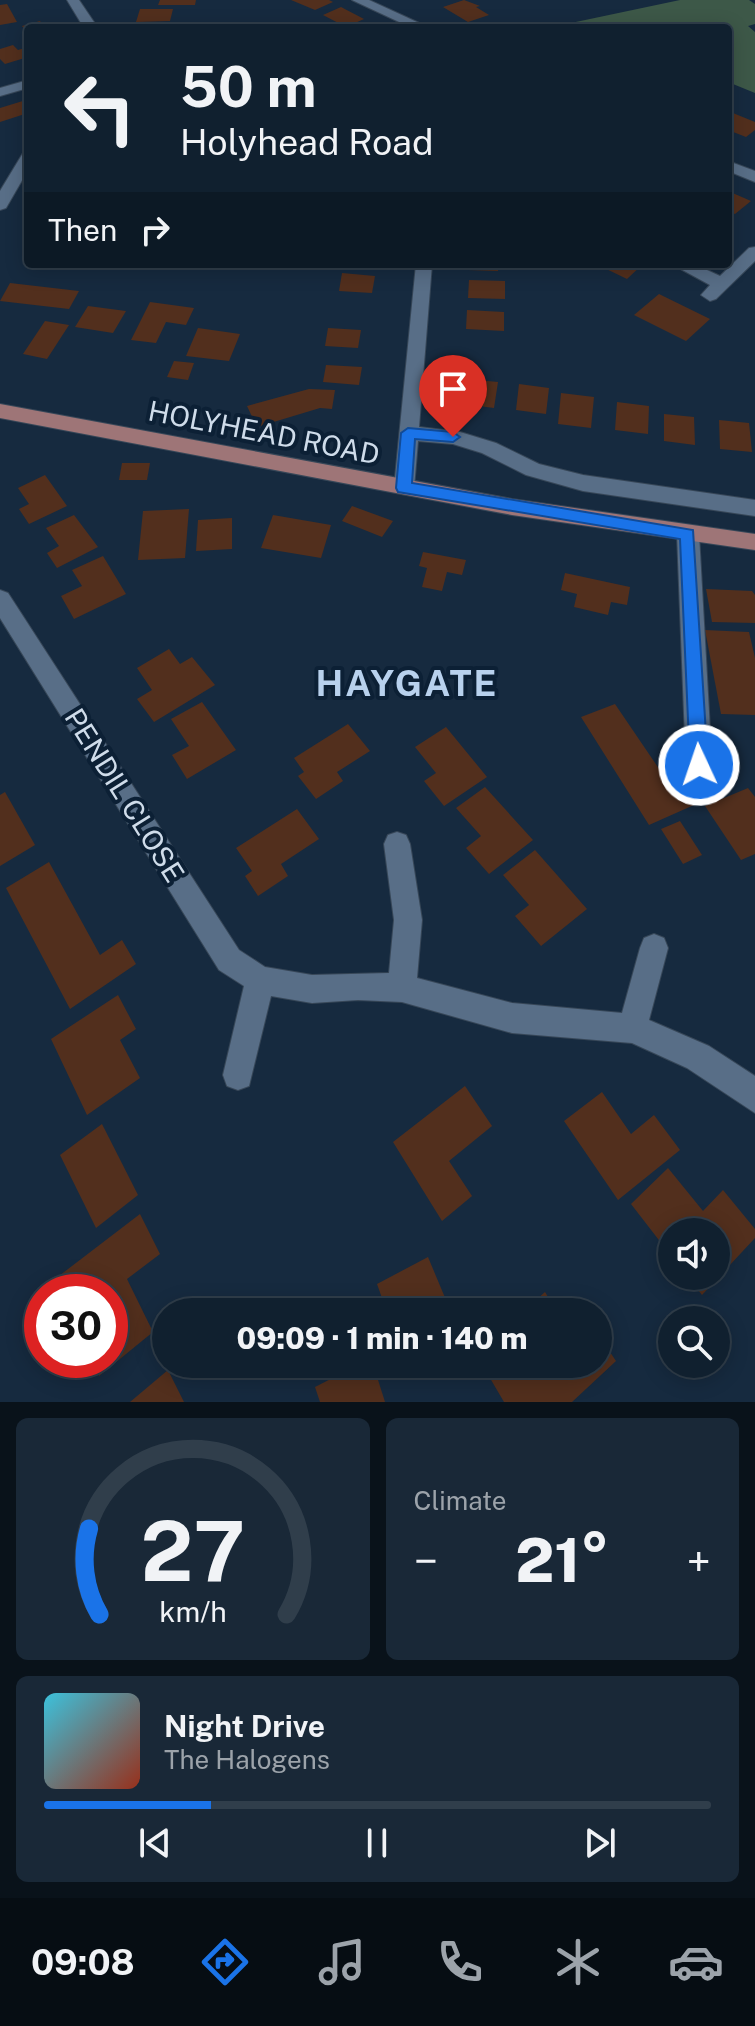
<!DOCTYPE html>
<meta charset="utf-8">
<style>
:root{--surface:#10202f;--page:#192837;--text:#f1f3f6;--muted:#9ca3aa;--line:#303e4b;--accent:#1a73e8}
body{margin:0;font-family:"Public Sans",sans-serif;background:var(--page);color:var(--text);height:100vh;display:flex;flex-direction:column;font-size:30px;white-space:nowrap}
*{box-sizing:border-box;margin:0}
p{font-size:26px;color:var(--muted)}
.icon{flex:none;width:44px;height:44px;fill:none;stroke:currentColor;stroke-width:2;stroke-linecap:round;stroke-linejoin:round}
.map{position:relative;height:1402px;overflow:hidden}
.drawer{display:flex;flex-direction:column;gap:16px;padding:16px;background:#09121a;flex:1}
.drawer>*{flex:none}
.banner{position:absolute;left:24px;top:24px;width:708px;height:244px;border-radius:8px;box-shadow:0 4px 20px #0003,0 0 0 2px var(--line);background:#10202f;color:var(--text);overflow:hidden}
.buttons{position:absolute;left:658px;top:1218px;display:grid;gap:16px}
.buttons a{display:grid;place-items:center;width:72px;height:72px;border-radius:50%;background:var(--surface);box-shadow:0 4px 20px #0003,0 0 0 2px var(--line);font-size:40px}
.speed{position:absolute;left:24px;top:1274px;display:flex;gap:16px;font-size:40px;font-weight:700;text-align:center}
.speed>*{display:grid;place-content:center;width:104px;height:104px;border-radius:50%;background:var(--surface);box-shadow:0 4px 20px #0003,0 0 0 2px var(--line);line-height:1}
.speed .limit{border:12px solid #d22;background:#fff;color:#111}
.pin{position:absolute;display:grid;place-items:center;width:68px;height:68px;color:#fff;margin:-82px -34px;border-radius:50% 50% 50% 0;rotate:-45deg;box-shadow:0 0 8px #0007}
.pin .icon{rotate:45deg}
.me{position:absolute;width:88px;margin:-44px;rotate:357deg;stroke-linejoin:round;filter:drop-shadow(0 0 6px #0008)}
.turn{display:flex;align-items:center;gap:28px;height:168px;padding:0 24px;font-size:36px}
.turn .icon{width:104px;height:104px;stroke-width:2.5}
.turn b{display:block;font-size:56px;line-height:68px}
.then{display:flex;align-items:center;height:76px;padding:0 24px;background:#0003;gap:16px;font-size:30px}
.big{font-size:60px;font-weight:800;line-height:1.1}
.drawer .tile{flex:1;display:flex;flex-direction:column;justify-content:center;gap:12px;min-width:0;padding:0 28px;border-radius:12px;background:var(--page)}
.drawer .dial{align-items:center;gap:0}
.dial svg{height:208px;overflow:visible;fill:none;stroke:var(--line);stroke-width:7;stroke-linecap:round;text-anchor:middle}
.dial text{fill:var(--text);stroke:none}
.song{display:flex;align-items:center;gap:24px}
.cover{width:96px;height:96px;border-radius:12px;background:linear-gradient(135deg,hsl(190 70% 55%),hsl(10 70% 35%))}
.played{height:8px;border-radius:4px;background:linear-gradient(90deg,var(--accent) 25%,var(--line) 25%)}
.keys{display:flex;justify-content:space-around;direction:ltr}
.heat{display:flex;justify-content:space-between;align-items:center;font-size:44px;direction:ltr}
.drawer .tiles{flex:1;display:grid;gap:16px;grid-template-columns:1fr 1fr}
.tile:last-child{grid-column:span 2}
.trip{position:absolute;left:152px;top:1298px;width:460px;height:80px;border-radius:40px;background:var(--surface);box-shadow:0 4px 20px #0003,0 0 0 2px var(--line);font-weight:800;line-height:80px;text-align:center}
.tab-bar{display:flex;height:128px;justify-content:space-around;align-items:center;background:#060d13;color:var(--muted)}
.tab-bar .icon{width:56px;height:56px}
.tab-bar .active{color:var(--accent)}
.tab-bar b{font-size:36px;color:var(--text)}
.map>svg:first-child{display:block}
.green{fill:#3d5848}
.building{fill:#522f1d}
.lines{fill:none;stroke-linecap:round;stroke-linejoin:round}
.minor-casing{stroke:#374758;stroke-width:2}
.major-casing{stroke:#374758;stroke-width:2}
.minor{fill:#586e87;fill-rule:evenodd}
.major{fill:#9e7577;fill-rule:evenodd}
.route{fill:#1a73e8;stroke:#114b97;stroke-width:2}
.labels{text-anchor:middle;dominant-baseline:central;stroke-width:8;stroke-linejoin:round;paint-order:stroke}
.street-label{font-size:28px;fill:#cfdcea;stroke:#0c2035}
.district-label{font-size:36px;font-weight:bold;letter-spacing:2px;fill:#b8d1ed;stroke:#0c2035}
</style>
<div class="map">
<svg width="755" height="1402" viewBox="0 0 755 1402">
<rect width="100%" height="100%" fill="#162a3f"/>
<path class="green" d="M 680,0 L 749,0 L 755,4 L 755,24 L 748,26 L 755,32 L 755,93 L 728,82 L 728,28 L 584,28 L 571,23 Z"/>
<g class="building">
<path d="M 160,0 L 196,0 L 195,5 L 158,5 Z"/>
<path d="M 291,0 L 329,0 L 333,2 L 315,10 Z"/>
<path d="M 464,0 L 480,6 L 476,7 L 489,15 L 468,22 L 443,7 Z"/>
<path d="M 7,4 L 17,22 L 0,25 L 0,5 Z"/>
<path d="M 341,7 L 364,19 L 346,27 L 323,15 Z"/>
<path d="M 140,9 L 173,9 L 170,21 L 136,22 Z"/>
<path d="M 40,21 L 43,25 L 51,23 L 55,28 L 28,28 L 28,34 L 22,26 Z"/>
<path d="M 13,45 L 18,50 L 28,47 L 28,57 L 5,64 L 0,59 L 0,49 Z"/>
<path d="M 26,100 L 28,113 L 0,122 L 0,108 Z"/>
<path d="M 728,111 L 755,122 L 755,130 L 746,137 L 728,130 Z"/>
<path d="M 728,191 L 751,201 L 735,214 L 728,211 Z"/>
<path d="M 469,264 L 498,264 L 498,271 L 468,270 Z"/>
<path d="M 596,264 L 643,264 L 627,279 Z"/>
<path d="M 342,273 L 375,276 L 372,293 L 339,291 Z"/>
<path d="M 469,280 L 505,281 L 505,299 L 468,298 Z"/>
<path d="M 10,283 L 79,291 L 69,309 L 0,301 Z"/>
<path d="M 659,294 L 710,319 L 686,341 L 634,315 Z"/>
<path d="M 150,302 L 194,308 L 186,325 L 166,322 L 156,343 L 131,340 Z"/>
<path d="M 88,306 L 126,311 L 113,333 L 75,327 Z"/>
<path d="M 467,310 L 504,312 L 504,331 L 466,329 Z"/>
<path d="M 45,321 L 69,325 L 47,359 L 23,354 Z"/>
<path d="M 198,328 L 240,334 L 229,361 L 186,356 Z"/>
<path d="M 328,328 L 361,330 L 358,348 L 325,346 Z"/>
<path d="M 174,361 L 194,363 L 188,380 L 167,377 Z"/>
<path d="M 326,365 L 362,367 L 359,385 L 323,382 Z"/>
<path d="M 467,379 L 498,382 L 494,408 L 463,404 Z"/>
<path d="M 519,384 L 549,388 L 546,414 L 516,410 Z"/>
<path d="M 309,389 L 335,390 L 332,409 L 320,408 L 257,427 L 247,406 Z"/>
<path d="M 561,393 L 594,397 L 591,428 L 558,424 Z"/>
<path d="M 617,402 L 649,406 L 648,434 L 615,430 Z"/>
<path d="M 664,414 L 694,417 L 695,445 L 664,441 Z"/>
<path d="M 719,420 L 749,423 L 752,452 L 720,449 Z"/>
<path d="M 122,463 L 150,463 L 147,480 L 119,480 Z"/>
<path d="M 45,475 L 67,506 L 29,524 L 19,509 L 29,504 L 18,488 Z"/>
<path d="M 352,506 L 393,521 L 382,537 L 342,521 Z"/>
<path d="M 189,509 L 185,558 L 138,560 L 143,511 Z"/>
<path d="M 74,515 L 98,547 L 57,568 L 47,553 L 59,546 L 46,528 Z"/>
<path d="M 273,515 L 331,525 L 321,558 L 261,548 Z"/>
<path d="M 232,518 L 232,549 L 196,551 L 198,520 Z"/>
<path d="M 423,552 L 466,560 L 462,575 L 447,572 L 442,591 L 422,587 L 427,568 L 419,566 Z"/>
<path d="M 103,556 L 126,594 L 74,619 L 61,596 L 82,586 L 72,570 Z"/>
<path d="M 565,573 L 630,587 L 627,605 L 611,602 L 608,615 L 574,607 L 577,594 L 561,590 Z"/>
<path d="M 706,589 L 752,591 L 755,595 L 755,623 L 712,622 Z"/>
<path d="M 705,630 L 749,632 L 755,658 L 755,715 L 721,714 Z"/>
<path d="M 169,649 L 180,664 L 192,657 L 215,685 L 154,722 L 137,699 L 152,690 L 137,668 Z"/>
<path d="M 202,702 L 236,750 L 187,779 L 172,755 L 189,746 L 171,719 Z"/>
<path d="M 615,704 L 668,782 L 702,767 L 721,793 L 649,825 L 581,717 Z"/>
<path d="M 348,724 L 370,751 L 337,772 L 343,781 L 316,799 L 298,776 L 304,772 L 294,758 Z"/>
<path d="M 446,727 L 487,777 L 444,806 L 424,781 L 436,773 L 415,747 Z"/>
<path d="M 485,787 L 533,840 L 489,874 L 466,848 L 481,836 L 456,808 Z"/>
<path d="M 748,788 L 755,797 L 755,854 L 741,860 L 705,806 Z"/>
<path d="M 5,792 L 35,845 L 0,866 L 0,795 Z"/>
<path d="M 297,809 L 319,839 L 281,864 L 288,876 L 258,896 L 245,876 L 252,871 L 236,848 Z"/>
<path d="M 680,821 L 702,855 L 683,864 L 661,829 Z"/>
<path d="M 535,850 L 587,909 L 541,946 L 515,916 L 529,905 L 503,875 Z"/>
<path d="M 49,862 L 100,955 L 122,940 L 136,964 L 70,1009 L 6,888 Z"/>
<path d="M 118,995 L 136,1029 L 120,1040 L 140,1078 L 87,1115 L 51,1039 Z"/>
<path d="M 465,1086 L 492,1126 L 449,1161 L 472,1196 L 442,1221 L 393,1142 Z"/>
<path d="M 602,1092 L 631,1134 L 654,1115 L 680,1150 L 618,1200 L 564,1121 Z"/>
<path d="M 102,1124 L 138,1195 L 96,1228 L 60,1155 Z"/>
<path d="M 668,1168 L 703,1211 L 723,1190 L 755,1229 L 755,1238 L 702,1295 L 687,1276 L 716,1276 L 716,1232 L 672,1232 L 672,1257 L 631,1204 Z"/>
<path d="M 140,1214 L 160,1254 L 127,1279 L 153,1332 L 99,1376 L 92,1360 L 110,1360 L 110,1292 L 61,1292 L 55,1279 Z"/>
<path d="M 428,1257 L 451,1312 L 387,1312 L 377,1284 Z"/>
<path d="M 545,1292 L 557,1312 L 523,1312 Z"/>
<path d="M 598,1334 L 616,1361 L 572,1402 L 504,1402 L 487,1373 L 497,1364 L 598,1364 Z"/>
<path d="M 360,1364 L 373,1364 L 385,1402 L 320,1402 L 315,1387 Z"/>
<path d="M 168,1370 L 184,1402 L 130,1402 Z"/>
</g>
<g class="lines">
<g class="minor-casing">
<g id="minor">
<path d="M 67,0 L 79,0 L 98,28 L 84,28 Z"/>
<path d="M 352,0 L 369,0 L 430,28 L 412,28 Z"/>
<path d="M 28,80 L 28,88 L 0,96 L 0,88 Z"/>
<path d="M 28,151 L 28,170 L 6,208 L 0,210 L 0,191 L 23,153 Z"/>
<path d="M 728,161 L 755,171 L 755,182 L 728,171 Z"/>
<path d="M 755,247 L 755,261 L 716,299 L 710,301 L 701,295 L 710,285 L 677,267 L 680,264 L 694,264 L 720,276 L 749,248 Z"/>
<path d="M 416,264 L 432,264 L 419,427 L 460,432 L 496,443 L 539,464 L 583,475 L 755,500 L 755,516 L 583,491 L 526,475 L 482,453 L 453,444 L 418,441 L 414,488 L 411,493 L 397,493 L 394,488 Z"/>
<path d="M 688,526 L 696,528 L 699,534 L 712,765 L 708,773 L 699,776 L 690,773 L 686,765 L 677,534 L 680,528 Z"/>
<path d="M 0,590 L 8,593 L 239,950 L 265,967 L 312,975 L 389,973 L 394,920 L 384,844 L 388,835 L 397,832 L 406,835 L 410,844 L 422,920 L 417,978 L 512,1003 L 622,1013 L 640,948 L 644,938 L 654,934 L 664,938 L 668,948 L 649,1020 L 709,1046 L 755,1076 L 755,1113 L 687,1068 L 632,1043 L 512,1033 L 402,1002 L 358,1000 L 312,1003 L 271,996 L 249,1086 L 238,1090 L 227,1086 L 223,1075 L 244,986 L 219,970 L 0,618 Z"/>
</g>
</g>
<g class="major-casing">
<path id="major" d="M 0,404 L 512,499 L 755,534 L 755,550 L 512,515 L 0,418 Z"/>
</g>
<use href="#minor" class="minor"/>
<use href="#major" class="major"/>
</g>
<path class="route" d="M 408,428 L 453,432 L 460,437 L 453,442 L 415,439 L 412,483 L 693,530 L 708,765 L 706,771 L 699,773 L 692,771 L 690,765 L 680,539 L 398,492 L 396,488 L 401,433 Z"/>
<g class="labels">
<g class="street-label">
<text transform="translate(264 432) rotate(11)">HOLYHEAD ROAD</text>
<text transform="translate(125 795) rotate(58)">PENDIL CLOSE</text>
</g>
<g class="district-label">
<text x="407" y="683">HAYGATE</text>
</g>
</g>
</svg>
<div class="buttons">
<a><svg class="icon" aria-label="sound" viewBox="0 0 24 24"><path d="M4 9h4l5-4v14l-5-4H4zM17 9q2 3 0 6"/></svg></a>
<a><svg class="icon" aria-label="search" viewBox="0 0 24 24"><circle cx="10" cy="10" r="6"/><path d="M15 15l6 6"/></svg></a>
</div>
<div class="speed"><div class="limit">30</div></div>
<div class="pin" style="left:453px;top:437px;background:#d93025"><svg class="icon" aria-label="arrive" viewBox="0 0 24 24"><path d="M6 21V4h12l-3 4 3 4H6"/></svg></div>
<svg class="me" style="left:699px;top:765px" viewBox="-20 -20 40 40"><circle r="17" fill="#1a73e8" stroke="#fff" stroke-width="3"/><path d="M0-11L8 9 0 5-8 9z" fill="#fff"/></svg>
<div class="trip">09:09 · 1 min · 140 m</div>
<div class="banner">
<div class="turn"><svg class="icon" aria-label="left" viewBox="0 0 24 24"><path d="M17 20v-9H6M10 6l-5 5 5 5"/></svg><div><b>50 m</b>Holyhead Road</div></div>
<div class="then">Then<svg class="icon" aria-label="right" viewBox="0 0 24 24"><path d="M7 20v-9h11M14 6l5 5-5 5"/></svg></div>
</div>
</div>
<section class="drawer">
<div class="tiles">
<div class="tile dial"><svg viewBox="0 0 100 80">
<path d="M14 69A42 42 0 1 1 86 69"/>
<path d="M14 69A42 42 0 0 1 10 36" stroke="#1a73e8"/>
<text x="50" y="56" font-size="32" font-weight="700">27</text>
<text x="50" y="72" font-size="11">km/h</text>
</svg></div>
<div class="tile"><p>Climate</p>
<div class="heat"><a>−</a><b class="big">21°</b><a>+</a></div>
</div>
<div class="tile">
<div class="song"><i class="cover"></i><div><b>Night Drive</b><p>The Halogens</p></div></div>
<div class="played"></div>
<div class="keys"><svg class="icon" aria-label="previous" viewBox="0 0 24 24"><path d="M18 5L8 12l10 7zM5 5v14"/></svg><svg class="icon" aria-label="pause" viewBox="0 0 24 24"><path d="M8 5v14M16 5v14"/></svg><svg class="icon" aria-label="next" viewBox="0 0 24 24"><path d="M6 5l10 7-10 7zM19 5v14"/></svg></div>
</div>
</div>
</section>
<nav class="tab-bar">
<b>09:08</b>
<svg class="icon active" aria-label="directions" viewBox="0 0 24 24"><path d="M12 3l9 9-9 9-9-9zM9 14v-3h6M13 9l2 2-2 2"/></svg>
<svg class="icon" aria-label="music" viewBox="0 0 24 24"><path d="M9 18V5l10-2v13"/><circle cx="6" cy="18" r="3"/><circle cx="16" cy="16" r="3"/></svg>
<svg class="icon" aria-label="phone" viewBox="0 0 24 24"><path d="M5 4h4l2 5-3 2q2 4 5 5l2-3 5 2v4C11 20 4 13 5 4z"/></svg>
<svg class="icon" aria-label="climate" viewBox="0 0 24 24"><path d="M12 3v18M4 7l16 10M4 17L20 7"/></svg>
<svg class="icon" aria-label="car" viewBox="0 0 24 24"><path d="M5 17H2v-5l4-1 3-4h7l3 4 3 1v5h-3M9 17h6M6 11h13"/><circle cx="7" cy="17" r="2"/><circle cx="17" cy="17" r="2"/></svg>
</nav>
